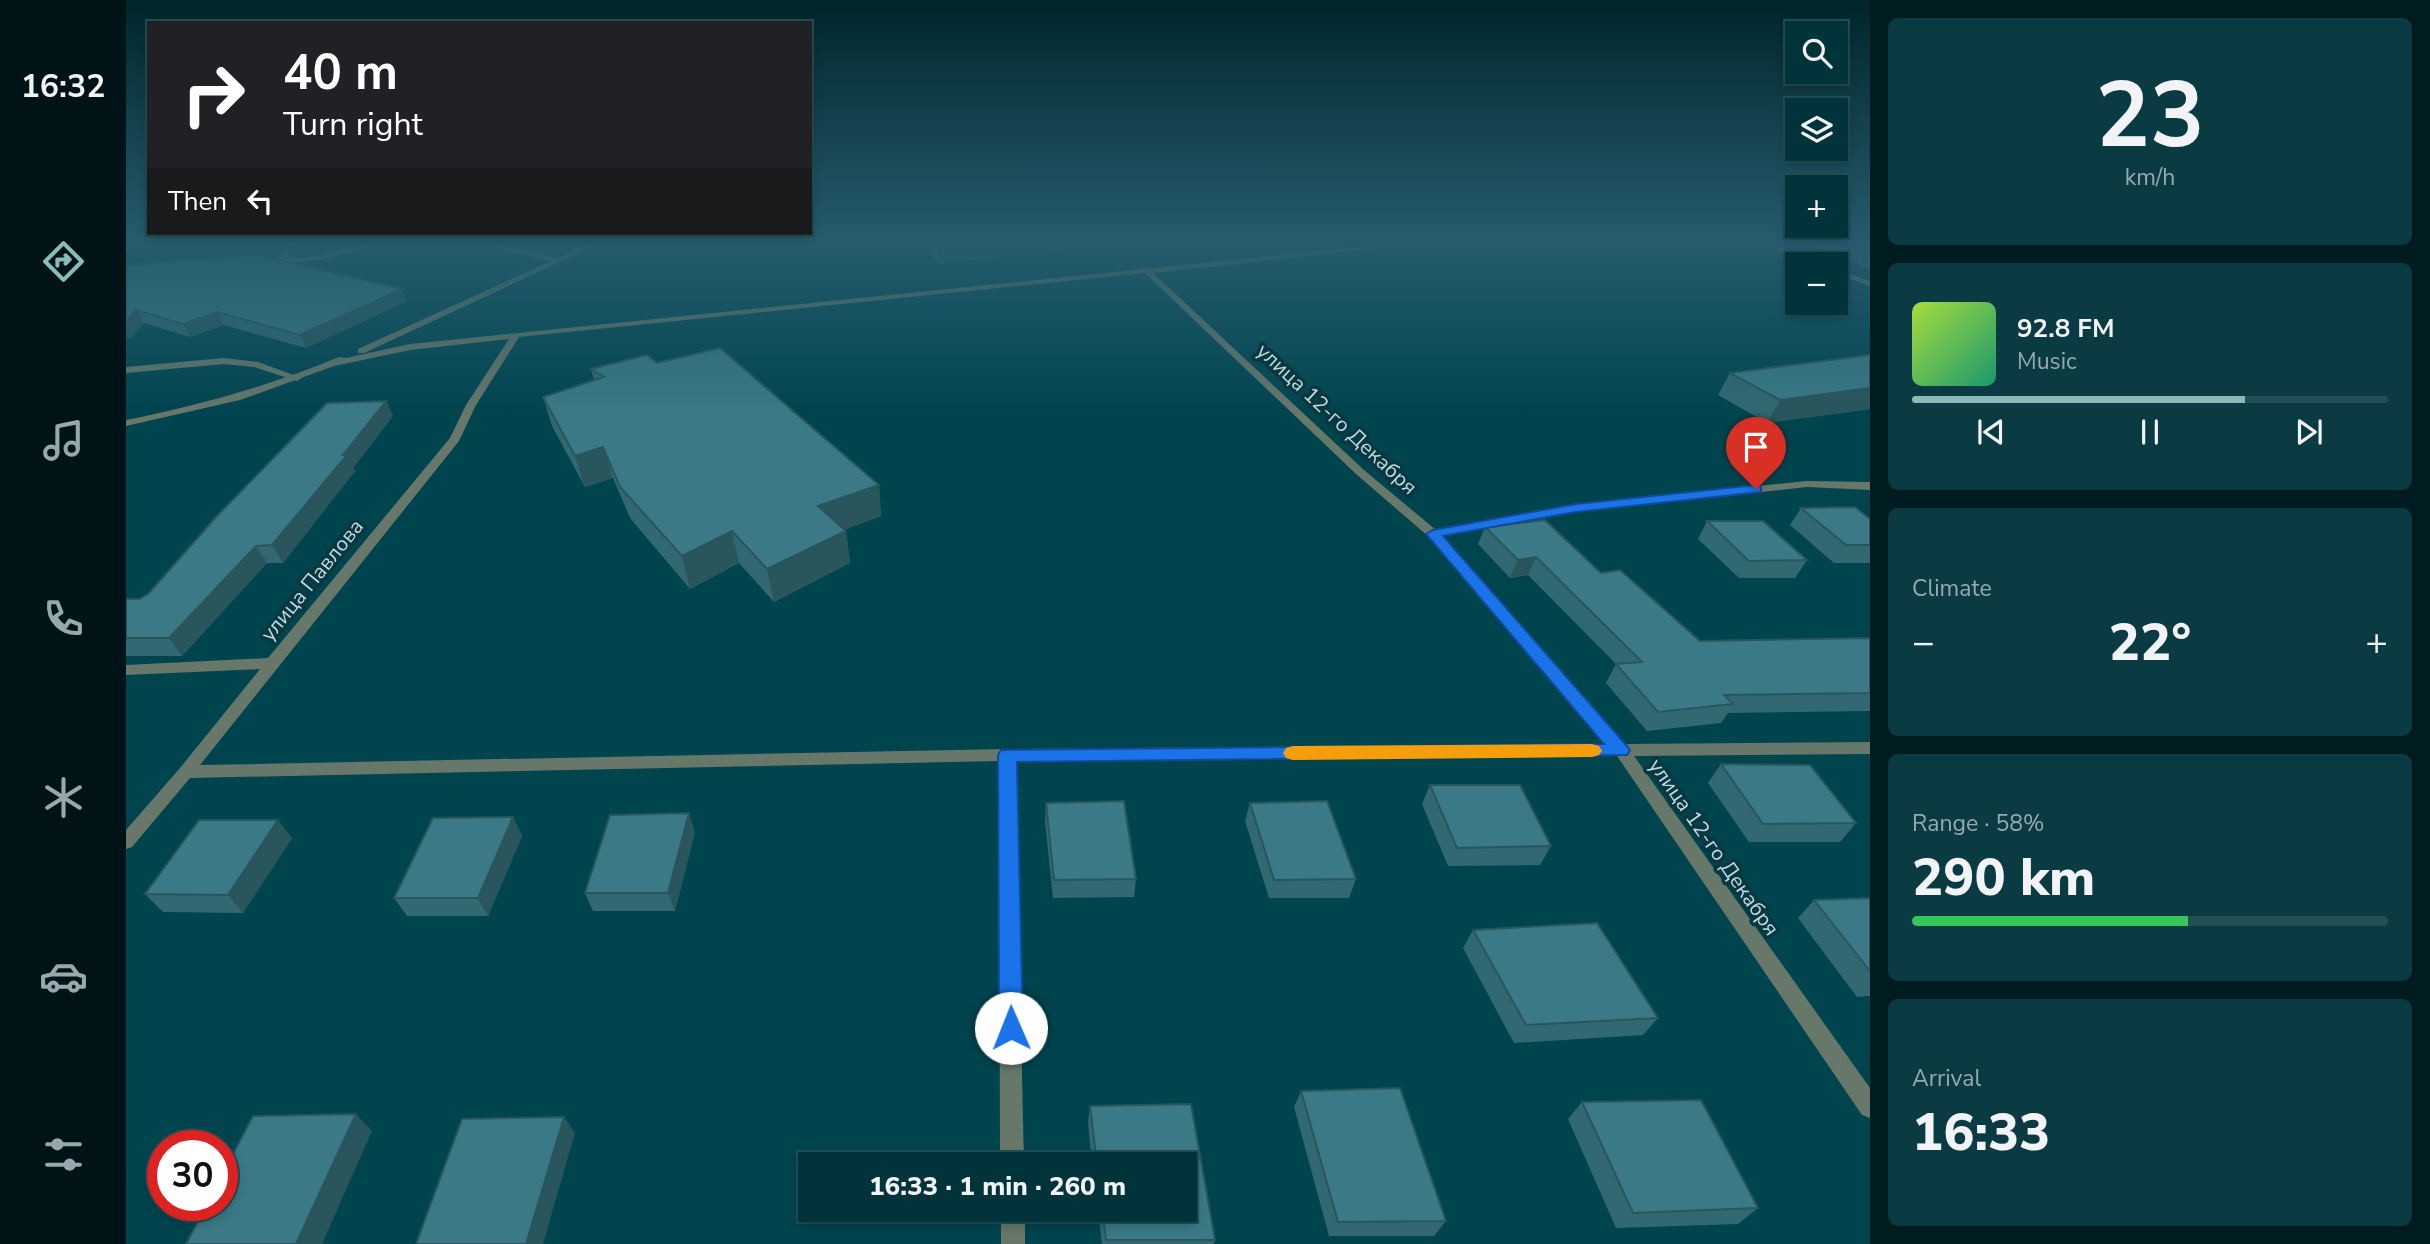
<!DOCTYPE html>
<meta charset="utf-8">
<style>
:root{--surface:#00333a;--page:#0a3b42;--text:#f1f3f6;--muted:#95aaaf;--line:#224e54;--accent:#8bbbb9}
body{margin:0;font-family:"Nunito Sans",sans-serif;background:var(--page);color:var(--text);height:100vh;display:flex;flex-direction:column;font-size:26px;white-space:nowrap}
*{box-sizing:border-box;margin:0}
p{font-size:23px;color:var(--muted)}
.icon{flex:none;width:38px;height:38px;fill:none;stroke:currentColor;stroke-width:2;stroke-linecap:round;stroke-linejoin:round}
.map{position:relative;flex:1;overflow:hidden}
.panel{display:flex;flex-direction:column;gap:18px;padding:18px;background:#001c20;width:560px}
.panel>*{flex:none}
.guide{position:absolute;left:21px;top:21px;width:665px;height:214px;border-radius:0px;box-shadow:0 4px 10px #0003,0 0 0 2px var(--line);background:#202124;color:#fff;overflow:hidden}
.tools{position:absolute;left:1659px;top:21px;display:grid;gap:14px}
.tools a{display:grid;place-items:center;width:63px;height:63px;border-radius:0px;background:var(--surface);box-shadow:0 4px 10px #0003,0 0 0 2px var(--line);font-size:35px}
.speed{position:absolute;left:21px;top:1130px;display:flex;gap:14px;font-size:35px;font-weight:700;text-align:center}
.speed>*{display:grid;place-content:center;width:91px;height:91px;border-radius:50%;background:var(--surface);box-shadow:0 4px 10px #0003,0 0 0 2px var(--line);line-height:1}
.speed .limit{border:10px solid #d22;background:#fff;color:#111}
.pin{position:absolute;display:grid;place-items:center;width:60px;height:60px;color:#fff;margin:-72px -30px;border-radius:50% 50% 50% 0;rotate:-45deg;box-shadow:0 0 7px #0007}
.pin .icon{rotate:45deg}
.me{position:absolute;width:77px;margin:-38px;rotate:359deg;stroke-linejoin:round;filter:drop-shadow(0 0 5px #0008)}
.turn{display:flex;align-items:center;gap:24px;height:147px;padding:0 21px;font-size:32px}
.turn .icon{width:91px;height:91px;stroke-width:2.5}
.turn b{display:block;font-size:49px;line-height:60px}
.then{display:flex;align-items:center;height:66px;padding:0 21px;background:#0003;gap:14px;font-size:26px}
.big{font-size:52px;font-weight:800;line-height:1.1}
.panel .widget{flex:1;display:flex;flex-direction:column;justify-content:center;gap:10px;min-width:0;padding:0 24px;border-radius:10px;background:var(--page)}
.panel .dial{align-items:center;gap:0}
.dial b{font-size:91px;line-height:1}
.song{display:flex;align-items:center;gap:21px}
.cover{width:84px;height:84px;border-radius:10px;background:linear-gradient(135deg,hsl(80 70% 55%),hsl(160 70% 35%))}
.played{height:7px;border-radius:4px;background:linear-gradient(90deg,var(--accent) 70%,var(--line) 70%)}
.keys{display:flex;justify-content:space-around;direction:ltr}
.heat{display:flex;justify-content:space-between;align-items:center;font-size:38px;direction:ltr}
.charge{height:10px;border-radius:5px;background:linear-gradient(90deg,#34c759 58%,var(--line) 0)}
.trip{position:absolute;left:672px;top:1152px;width:399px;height:70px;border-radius:0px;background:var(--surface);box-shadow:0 4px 10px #0003,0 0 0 2px var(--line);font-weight:800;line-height:70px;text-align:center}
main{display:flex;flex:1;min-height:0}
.menu{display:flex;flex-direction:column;width:126px;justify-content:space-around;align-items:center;background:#001417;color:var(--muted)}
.menu .icon{width:49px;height:49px}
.menu .active{color:var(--accent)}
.menu b{font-size:32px;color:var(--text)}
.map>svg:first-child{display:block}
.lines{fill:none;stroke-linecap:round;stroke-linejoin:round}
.service{fill:#67776a;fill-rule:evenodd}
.minor{fill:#67776a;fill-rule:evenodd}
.wall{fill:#326872}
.shaded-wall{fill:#29555d}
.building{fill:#3a7985;stroke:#29555d;stroke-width:2}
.route{fill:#1a73e8;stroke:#114b97;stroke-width:2}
.slow{fill:#f59e0b}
.labels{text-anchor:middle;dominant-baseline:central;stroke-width:7;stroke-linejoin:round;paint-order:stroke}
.street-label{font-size:21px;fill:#bfdbe1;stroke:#093840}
</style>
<main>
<nav class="menu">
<b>16:32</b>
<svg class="icon active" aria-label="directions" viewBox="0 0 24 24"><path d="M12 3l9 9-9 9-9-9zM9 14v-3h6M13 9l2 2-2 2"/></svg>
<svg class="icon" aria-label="music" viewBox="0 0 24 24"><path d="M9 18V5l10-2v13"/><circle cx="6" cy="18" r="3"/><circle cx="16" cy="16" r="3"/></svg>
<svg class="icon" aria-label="phone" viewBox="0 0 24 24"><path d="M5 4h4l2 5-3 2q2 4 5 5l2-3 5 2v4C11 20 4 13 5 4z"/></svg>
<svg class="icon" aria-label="climate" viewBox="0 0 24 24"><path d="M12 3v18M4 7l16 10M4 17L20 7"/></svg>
<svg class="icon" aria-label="car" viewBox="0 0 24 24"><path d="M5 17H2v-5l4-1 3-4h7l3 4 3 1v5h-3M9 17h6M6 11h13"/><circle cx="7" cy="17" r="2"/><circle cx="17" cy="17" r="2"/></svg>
<svg class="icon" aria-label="filters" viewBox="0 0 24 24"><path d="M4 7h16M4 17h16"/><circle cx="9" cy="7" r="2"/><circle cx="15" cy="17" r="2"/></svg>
</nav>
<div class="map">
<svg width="1744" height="1244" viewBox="0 0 1744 1244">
<rect width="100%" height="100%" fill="#00444e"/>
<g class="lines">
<path class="service" d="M 98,358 L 132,362 L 176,378 L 171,381 L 128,367 L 98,364 L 0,373 L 0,367 Z"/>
<g class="minor">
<path d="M 5,241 L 13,241 L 0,254 L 0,247 Z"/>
<path d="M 164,241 L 172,241 L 159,259 L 194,256 L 252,241 L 267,241 L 194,260 L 137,265 L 137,261 L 151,260 Z"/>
<path d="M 339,241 L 355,241 L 433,258 L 468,241 L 479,241 L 238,353 L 232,353 L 232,349 L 425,261 Z"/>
<path d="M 1289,241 L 1319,241 L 1027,273 L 1238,470 L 1310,530 L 1450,504 L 1681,481 L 1744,482 L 1744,490 L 1681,487 L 1450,512 L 1316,536 L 1499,744 L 1744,742 L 1744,754 L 1508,756 L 1744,1088 L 1744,1118 L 1736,1115 L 1491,756 L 889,761 L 898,1164 L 874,1164 L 873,761 L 64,778 L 6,847 L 0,849 L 0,830 L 54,768 L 134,669 L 0,675 L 0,665 L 142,658 L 324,438 L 340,405 L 383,339 L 284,350 L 208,366 L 114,400 L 0,426 L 0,420 C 73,405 144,386 213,357 L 220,358 L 284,344 ZM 1019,273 L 1230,474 L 1303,537 L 1481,744 L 881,749 L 74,765 L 333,441 L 350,405 L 393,337 Z"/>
<path d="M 1626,241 L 1638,241 L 1696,264 L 1685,264 Z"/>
<path d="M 1710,269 L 1744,281 L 1744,286 L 1710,274 Z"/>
<rect x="875" y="1209" width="24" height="35"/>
</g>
</g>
<g class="wall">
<path d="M 799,241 L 962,241 L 961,249 L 812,263 Z"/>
<path d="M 1673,241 L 1744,241 L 1744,269 Z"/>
<path d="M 0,265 L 281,301 L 180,348 L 98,325 L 64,337 L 18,323 L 5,338 L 0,338 Z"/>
<path d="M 1744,355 L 1744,409 L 1641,423 L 1592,395 L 1604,373 Z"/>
<path d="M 531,363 L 753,485 L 755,516 L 718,530 L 720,531 L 724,563 L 648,602 L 613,563 L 564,589 L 504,518 L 487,478 L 459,487 L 426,426 L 417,397 L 468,380 L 465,369 Z"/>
<path d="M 260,401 L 267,416 L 227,468 L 229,471 L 157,563 L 141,563 L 56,656 L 0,656 L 0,599 L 14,599 L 23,593 Z"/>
<path d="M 1675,508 L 1744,519 L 1744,563 L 1708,563 L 1664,525 Z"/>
<path d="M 1581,521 L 1681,560 L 1669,578 L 1613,578 L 1572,539 Z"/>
<path d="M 1359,527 L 1475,573 L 1574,641 L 1744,638 L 1744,711 L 1602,713 L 1595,723 L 1521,731 L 1480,683 L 1490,664 L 1402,575 L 1384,578 L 1352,544 Z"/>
<path d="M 1595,764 L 1730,823 L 1714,842 L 1623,842 L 1582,783 Z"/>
<path d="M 1304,785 L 1425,846 L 1414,865 L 1322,866 L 1296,804 Z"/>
<path d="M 920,803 L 1010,879 L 1008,897 L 927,898 L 919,821 Z"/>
<path d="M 1124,803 L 1230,879 L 1223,898 L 1143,898 L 1119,821 Z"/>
<path d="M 387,817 L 396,836 L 362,916 L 281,916 L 268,898 Z"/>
<path d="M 569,832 L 549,911 L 467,911 L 459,893 Z"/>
<path d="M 166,838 L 117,913 L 37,912 L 19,894 Z"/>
<path d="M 1744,898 L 1744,996 L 1731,997 L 1672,918 L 1688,900 Z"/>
<path d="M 1347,930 L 1532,1018 L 1517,1035 L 1388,1043 L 1337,948 Z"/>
<path d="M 1175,1091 L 1320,1221 L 1308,1236 L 1203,1236 L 1168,1107 Z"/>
<path d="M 1456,1102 L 1632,1208 L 1612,1224 L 1490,1228 L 1442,1119 Z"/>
<path d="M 1065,1104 L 1089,1240 L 1088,1244 L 976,1244 L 972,1209 L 1059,1209 L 1059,1164 L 966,1164 L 962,1123 L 964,1106 Z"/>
</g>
<g class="shaded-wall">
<path d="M 825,241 L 962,241 L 961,249 L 812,263 L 812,243 Z"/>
<path d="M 276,289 L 281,301 L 180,348 L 174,335 Z"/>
<path d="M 10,310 L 18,323 L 5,338 L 0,338 L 0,322 Z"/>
<path d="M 91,312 L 98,325 L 64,337 L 57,324 Z"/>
<path d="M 1744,388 L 1744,409 L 1641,423 L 1654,400 Z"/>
<path d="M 260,401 L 267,416 L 227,468 L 229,471 L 157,563 L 146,545 Z"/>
<path d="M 477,447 L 487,478 L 459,487 L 449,456 Z"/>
<path d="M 753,485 L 755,516 L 696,538 L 692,506 Z"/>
<path d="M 606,531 L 613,563 L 564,589 L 556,556 Z"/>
<path d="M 720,531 L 724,563 L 648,602 L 641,569 Z"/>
<path d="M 130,546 L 141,563 L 56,656 L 43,638 Z"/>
<path d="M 1410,557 L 1402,575 L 1384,578 L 1392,560 Z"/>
<path d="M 563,813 L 569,832 L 549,911 L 542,893 Z"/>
<path d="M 387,817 L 396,836 L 362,916 L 352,898 Z"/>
<path d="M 152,820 L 166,838 L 117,913 L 102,895 Z"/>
<path d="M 230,1114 L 246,1131 L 196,1244 L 170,1244 Z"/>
<path d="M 438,1117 L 449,1133 L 417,1244 L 400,1244 Z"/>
</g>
<g class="building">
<path d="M 1705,241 L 1744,241 L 1744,256 Z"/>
<path d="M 130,255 L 276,289 L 174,335 L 91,312 L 57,324 L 10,310 L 0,322 L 0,265 Z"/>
<path d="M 594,348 L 753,485 L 692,506 L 720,531 L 641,569 L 606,531 L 556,556 L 494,487 L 477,447 L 449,456 L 417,397 L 478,377 L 465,369 L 521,355 L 531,363 Z"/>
<path d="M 1744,355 L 1744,388 L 1654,400 L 1604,373 Z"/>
<path d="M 260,401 L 217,455 L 221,455 L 146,545 L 130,546 L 43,638 L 0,638 L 0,599 L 14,599 L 23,593 L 90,517 L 201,403 Z"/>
<path d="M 1729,507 L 1744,519 L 1744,545 L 1720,545 L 1675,508 Z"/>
<path d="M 1419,520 L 1475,573 L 1494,570 L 1574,641 L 1744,638 L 1744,693 L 1598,695 L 1607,704 L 1532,712 L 1490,664 L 1516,662 L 1410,557 L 1392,560 L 1359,527 Z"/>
<path d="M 1581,521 L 1637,521 L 1681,560 L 1623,561 Z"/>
<path d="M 1595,764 L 1684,765 L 1730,823 L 1637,824 Z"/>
<path d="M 1304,785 L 1394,785 L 1425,846 L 1331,848 Z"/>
<path d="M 998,801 L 1010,879 L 928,880 L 920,803 Z"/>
<path d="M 1201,801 L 1230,879 L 1148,880 L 1124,803 Z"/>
<path d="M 563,813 L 542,893 L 459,893 L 484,815 Z"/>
<path d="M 387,817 L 352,898 L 268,898 L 307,818 Z"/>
<path d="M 73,820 L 152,820 L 102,895 L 19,894 Z"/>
<path d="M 1744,898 L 1744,971 L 1688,900 Z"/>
<path d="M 1471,923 L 1532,1018 L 1400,1025 L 1347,930 Z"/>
<path d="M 1274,1088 L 1320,1221 L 1212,1222 L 1175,1091 Z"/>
<path d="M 1575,1100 L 1632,1208 L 1507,1213 L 1456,1102 Z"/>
<path d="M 1065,1104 L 1089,1240 L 980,1240 L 976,1209 L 1059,1209 L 1059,1164 L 971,1164 L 964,1106 Z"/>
<path d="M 230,1114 L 170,1244 L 60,1244 L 80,1206 L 96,1206 L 96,1175 L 127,1116 Z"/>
<path d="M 438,1117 L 400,1244 L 290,1244 L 336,1119 Z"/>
</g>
<linearGradient id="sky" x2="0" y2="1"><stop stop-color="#00252b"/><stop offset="0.58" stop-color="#265c6e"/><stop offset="1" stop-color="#265c6e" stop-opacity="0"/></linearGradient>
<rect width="1744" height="415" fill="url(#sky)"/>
<path class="route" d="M 1630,485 L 1635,486 L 1635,492 L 1450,512 L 1317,536 L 1501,746 L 1504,750 L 1501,755 L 891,762 L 897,1028 L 893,1036 L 885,1039 L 876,1036 L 873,1028 L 872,755 L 875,750 L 1478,744 L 1300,534 L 1307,530 L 1450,504 Z"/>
<path class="slow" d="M 1466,744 L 1473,746 L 1476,751 L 1473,755 L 1466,757 L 1167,760 L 1160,758 L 1157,753 L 1160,748 L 1167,746 Z"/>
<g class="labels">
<g class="street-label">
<text transform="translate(1211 419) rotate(43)">улица 12-го Декабря</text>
<text transform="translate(186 580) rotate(-51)">улица Павлова</text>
<text transform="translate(1588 847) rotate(55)">улица 12-го Декабря</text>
</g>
</g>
</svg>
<div class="tools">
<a><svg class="icon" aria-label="search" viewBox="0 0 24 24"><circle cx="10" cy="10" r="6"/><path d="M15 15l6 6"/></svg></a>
<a><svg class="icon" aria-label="layers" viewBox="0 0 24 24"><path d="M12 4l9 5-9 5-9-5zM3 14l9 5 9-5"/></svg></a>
<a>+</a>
<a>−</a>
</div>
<div class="speed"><div class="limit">30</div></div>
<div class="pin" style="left:1630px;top:489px;background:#d93025"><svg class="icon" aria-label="arrive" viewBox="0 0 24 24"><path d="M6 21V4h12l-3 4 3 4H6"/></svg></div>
<svg class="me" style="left:885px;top:1028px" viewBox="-20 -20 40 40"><circle r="19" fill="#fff"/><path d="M0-13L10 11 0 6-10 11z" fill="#1a73e8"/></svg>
<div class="trip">16:33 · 1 min · 260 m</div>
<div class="guide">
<div class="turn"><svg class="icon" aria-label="right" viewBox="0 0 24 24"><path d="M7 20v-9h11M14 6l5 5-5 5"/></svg><div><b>40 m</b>Turn right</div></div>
<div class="then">Then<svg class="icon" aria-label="left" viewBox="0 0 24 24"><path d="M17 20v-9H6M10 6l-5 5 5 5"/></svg></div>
</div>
</div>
<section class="panel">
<div class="widget dial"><b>23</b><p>km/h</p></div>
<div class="widget">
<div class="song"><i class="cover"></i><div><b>92.8 FM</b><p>Music</p></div></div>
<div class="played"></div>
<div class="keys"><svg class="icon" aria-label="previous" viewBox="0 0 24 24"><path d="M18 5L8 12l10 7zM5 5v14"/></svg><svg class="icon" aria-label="pause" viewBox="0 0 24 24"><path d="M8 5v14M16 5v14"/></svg><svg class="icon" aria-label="next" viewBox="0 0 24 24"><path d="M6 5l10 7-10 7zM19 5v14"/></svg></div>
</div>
<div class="widget"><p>Climate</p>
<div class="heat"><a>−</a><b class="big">22°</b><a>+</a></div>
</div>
<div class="widget"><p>Range · 58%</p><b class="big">290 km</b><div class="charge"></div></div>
<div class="widget"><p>Arrival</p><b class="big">16:33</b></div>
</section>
</main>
